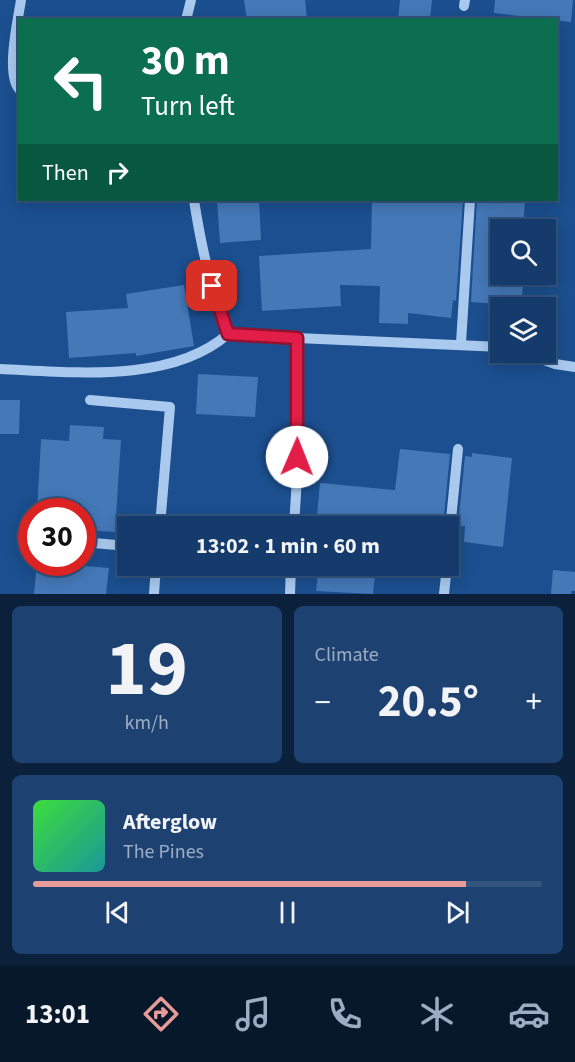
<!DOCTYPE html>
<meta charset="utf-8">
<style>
:root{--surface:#143b6b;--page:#1d4271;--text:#f1f3f6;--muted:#9dadc1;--line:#33557e;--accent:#e69b98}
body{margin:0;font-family:"Source Sans 3",sans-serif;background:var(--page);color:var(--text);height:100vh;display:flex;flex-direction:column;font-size:22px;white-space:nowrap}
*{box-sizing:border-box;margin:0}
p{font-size:20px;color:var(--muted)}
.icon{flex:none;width:33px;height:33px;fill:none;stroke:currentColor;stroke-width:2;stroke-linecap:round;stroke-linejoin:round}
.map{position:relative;height:594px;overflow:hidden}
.drawer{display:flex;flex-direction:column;gap:12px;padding:12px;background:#0b203b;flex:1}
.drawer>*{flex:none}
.banner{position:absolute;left:18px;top:18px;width:540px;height:183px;border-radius:0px;box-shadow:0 3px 15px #0003,0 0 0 2px var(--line);background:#0b6e4f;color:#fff;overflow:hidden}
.buttons{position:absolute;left:490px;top:219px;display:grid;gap:12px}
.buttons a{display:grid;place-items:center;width:66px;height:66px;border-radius:0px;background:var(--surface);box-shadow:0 3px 15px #0003,0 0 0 2px var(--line);font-size:30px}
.speed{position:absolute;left:18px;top:498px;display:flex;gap:12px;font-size:30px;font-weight:700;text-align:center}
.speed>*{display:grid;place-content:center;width:78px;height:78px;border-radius:50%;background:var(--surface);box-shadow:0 3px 15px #0003,0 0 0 2px var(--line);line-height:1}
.speed .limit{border:9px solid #d22;background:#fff;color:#111}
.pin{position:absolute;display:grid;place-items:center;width:51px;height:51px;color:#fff;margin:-26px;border-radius:12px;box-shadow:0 3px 9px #0006}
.me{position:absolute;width:66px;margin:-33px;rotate:1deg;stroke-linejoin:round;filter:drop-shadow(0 0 4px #0008)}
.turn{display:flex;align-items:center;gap:21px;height:126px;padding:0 24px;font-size:27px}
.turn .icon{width:78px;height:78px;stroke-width:2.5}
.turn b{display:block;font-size:42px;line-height:51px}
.then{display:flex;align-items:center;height:57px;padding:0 24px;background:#0003;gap:12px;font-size:22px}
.big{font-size:45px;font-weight:700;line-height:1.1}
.drawer .card{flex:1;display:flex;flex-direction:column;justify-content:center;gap:9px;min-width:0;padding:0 21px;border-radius:9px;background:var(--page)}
.drawer .dial{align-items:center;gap:0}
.dial b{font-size:78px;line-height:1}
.song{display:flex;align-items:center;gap:18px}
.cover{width:72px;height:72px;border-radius:9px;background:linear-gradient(135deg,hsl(120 70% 55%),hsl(180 70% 35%))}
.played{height:6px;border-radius:3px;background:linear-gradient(90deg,var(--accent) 85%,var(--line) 85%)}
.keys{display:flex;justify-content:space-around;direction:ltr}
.heat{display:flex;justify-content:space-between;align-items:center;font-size:33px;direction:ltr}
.drawer .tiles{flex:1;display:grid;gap:12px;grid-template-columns:1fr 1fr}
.card:last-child{grid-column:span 2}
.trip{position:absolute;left:117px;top:516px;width:342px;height:60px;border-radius:0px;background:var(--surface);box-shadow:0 3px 15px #0003,0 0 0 2px var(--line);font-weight:700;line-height:60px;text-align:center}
.dock{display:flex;height:96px;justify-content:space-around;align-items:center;background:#08182b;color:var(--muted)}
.dock .icon{width:42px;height:42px}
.dock .selected{color:var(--accent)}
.dock b{font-size:27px;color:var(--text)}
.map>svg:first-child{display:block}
.building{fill:#4478b7}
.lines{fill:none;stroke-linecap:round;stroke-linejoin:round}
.minor{stroke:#a9c9ee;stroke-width:10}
.route-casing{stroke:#92132f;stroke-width:15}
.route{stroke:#e11d48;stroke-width:10}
</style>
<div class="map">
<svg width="575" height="594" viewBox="0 0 575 594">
<rect width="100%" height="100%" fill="#1b4f8f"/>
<g class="building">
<path d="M 244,0 L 305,0 L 307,20 L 247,20 Z"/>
<path d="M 400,0 L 432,0 L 430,20 L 398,20 Z"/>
<path d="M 495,0 L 573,0 L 571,22 L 494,13 Z"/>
<path d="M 217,200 L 259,200 L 261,240 L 220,243 Z"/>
<path d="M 372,200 L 463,200 L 456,301 L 453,300 L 451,318 L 408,313 L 408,324 L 379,323 L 380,286 L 340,285 L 341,306 L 262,311 L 259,256 L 371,249 Z"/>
<path d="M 477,200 L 525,200 L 523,230 L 501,230 L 501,274 L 524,274 L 521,306 L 471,302 Z"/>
<path d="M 184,285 L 194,346 L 136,356 L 136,353 L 69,358 L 66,312 L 128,308 L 126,294 Z"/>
<path d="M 198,374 L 258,377 L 255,417 L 196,414 Z"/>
<path d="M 0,400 L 20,400 L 19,434 L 0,434 Z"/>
<path d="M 70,425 L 104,427 L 103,439 L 121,440 L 115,532 L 82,530 L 82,512 L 37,512 L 41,439 L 69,441 Z"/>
<path d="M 400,449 L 450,454 L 443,526 L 316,526 L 320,483 L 395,490 Z"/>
<path d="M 472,453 L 512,458 L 503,547 L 464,542 L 465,526 L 458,526 L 465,456 L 472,457 Z"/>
<path d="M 37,562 L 109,568 L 106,594 L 34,594 Z"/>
<path d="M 319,566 L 376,566 L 373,594 L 316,591 Z"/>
<path d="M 553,570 L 575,572 L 575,591 L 571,591 L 571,594 L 551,594 Z"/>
</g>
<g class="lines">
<g class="minor">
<path d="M 464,6 L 465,0"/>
<path d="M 186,20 L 191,0"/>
<path d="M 20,90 C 5,76 18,20 21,0"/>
<path d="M 194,200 C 201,246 211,291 228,334 L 297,338 L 297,478 L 294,526"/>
<path d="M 297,338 L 501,347"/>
<path d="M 461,343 L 470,200"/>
<path d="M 523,352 L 555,364 L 575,367"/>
<path d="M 0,369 C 71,372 171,384 228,334"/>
<path d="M 90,400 L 170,407 L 160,526"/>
<path d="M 82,542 L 128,546"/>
<path d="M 448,550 L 458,449"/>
<path d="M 154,594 L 156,566"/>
<path d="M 290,594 L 291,566"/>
<path d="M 444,594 L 447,566"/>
</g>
</g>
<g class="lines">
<g class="route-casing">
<path id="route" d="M 212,286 L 228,334 L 297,338 L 297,457"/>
</g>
<use href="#route" class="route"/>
</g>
</svg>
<div class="buttons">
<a><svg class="icon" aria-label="search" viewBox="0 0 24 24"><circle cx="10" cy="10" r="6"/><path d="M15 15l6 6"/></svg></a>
<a><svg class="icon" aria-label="layers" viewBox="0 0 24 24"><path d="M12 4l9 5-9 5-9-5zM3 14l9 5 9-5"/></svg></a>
</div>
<div class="speed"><div class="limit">30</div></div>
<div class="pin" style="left:212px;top:286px;background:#d93025"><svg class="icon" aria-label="arrive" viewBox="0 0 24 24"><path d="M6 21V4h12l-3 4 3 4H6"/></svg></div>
<svg class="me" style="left:297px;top:457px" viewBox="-20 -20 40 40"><circle r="19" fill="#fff"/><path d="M0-13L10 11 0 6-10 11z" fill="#e11d48"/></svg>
<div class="trip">13:02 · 1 min · 60 m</div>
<div class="banner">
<div class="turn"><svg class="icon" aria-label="left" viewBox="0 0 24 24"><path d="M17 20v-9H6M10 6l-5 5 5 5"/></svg><div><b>30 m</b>Turn left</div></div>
<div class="then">Then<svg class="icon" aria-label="right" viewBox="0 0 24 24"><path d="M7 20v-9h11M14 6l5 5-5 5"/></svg></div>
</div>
</div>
<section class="drawer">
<div class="tiles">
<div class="card dial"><b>19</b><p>km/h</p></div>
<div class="card"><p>Climate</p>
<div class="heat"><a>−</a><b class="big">20.5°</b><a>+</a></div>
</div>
<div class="card">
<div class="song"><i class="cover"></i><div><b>Afterglow</b><p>The Pines</p></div></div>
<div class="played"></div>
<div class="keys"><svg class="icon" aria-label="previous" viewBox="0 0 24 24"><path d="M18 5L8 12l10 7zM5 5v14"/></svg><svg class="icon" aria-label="pause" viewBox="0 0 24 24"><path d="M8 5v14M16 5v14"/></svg><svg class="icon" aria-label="next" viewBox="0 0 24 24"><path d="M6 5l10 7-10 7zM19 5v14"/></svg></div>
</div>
</div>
</section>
<nav class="dock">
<b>13:01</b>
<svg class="icon selected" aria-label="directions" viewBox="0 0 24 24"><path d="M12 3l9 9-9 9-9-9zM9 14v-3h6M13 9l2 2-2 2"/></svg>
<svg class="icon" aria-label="music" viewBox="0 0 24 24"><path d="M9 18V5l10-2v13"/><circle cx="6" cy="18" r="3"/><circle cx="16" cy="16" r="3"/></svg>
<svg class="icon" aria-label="phone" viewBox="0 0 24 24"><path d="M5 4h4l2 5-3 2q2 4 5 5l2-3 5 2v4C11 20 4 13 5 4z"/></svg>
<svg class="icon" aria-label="climate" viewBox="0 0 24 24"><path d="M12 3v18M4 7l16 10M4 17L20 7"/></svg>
<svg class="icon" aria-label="car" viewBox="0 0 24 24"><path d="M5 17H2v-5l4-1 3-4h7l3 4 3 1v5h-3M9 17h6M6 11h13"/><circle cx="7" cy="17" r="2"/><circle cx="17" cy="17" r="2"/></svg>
</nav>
